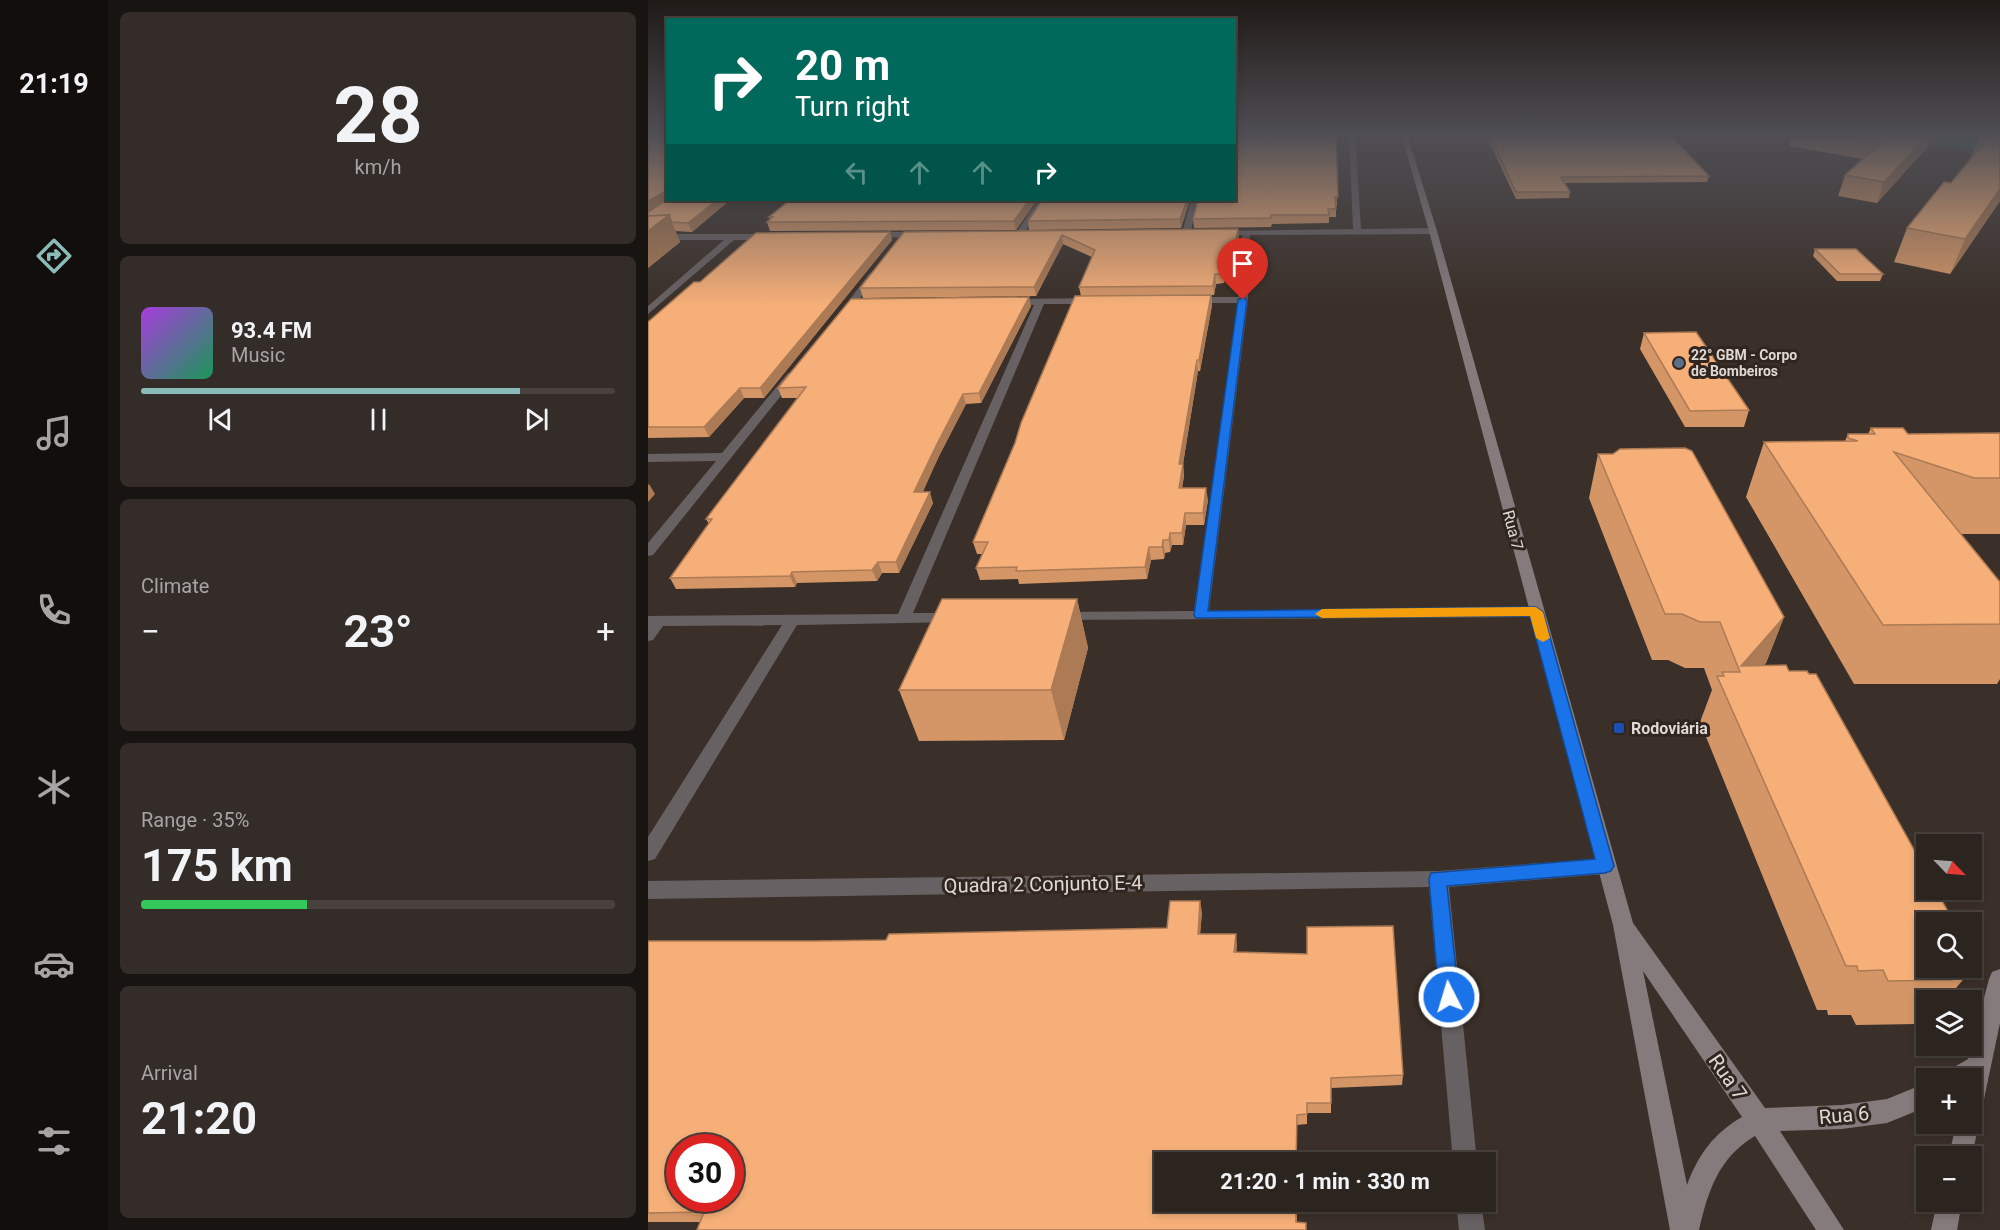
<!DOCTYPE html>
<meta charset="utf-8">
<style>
:root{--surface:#2c241f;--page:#342c28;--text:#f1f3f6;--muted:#a6a4a4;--line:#48413d;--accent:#8bbbb9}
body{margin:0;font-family:Roboto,sans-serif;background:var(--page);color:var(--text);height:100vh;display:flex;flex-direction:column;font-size:22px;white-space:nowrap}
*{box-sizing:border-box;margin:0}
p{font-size:20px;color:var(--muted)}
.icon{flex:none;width:33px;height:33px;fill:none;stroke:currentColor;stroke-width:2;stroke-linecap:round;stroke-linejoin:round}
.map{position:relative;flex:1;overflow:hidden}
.panel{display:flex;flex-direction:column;gap:12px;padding:12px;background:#181411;width:540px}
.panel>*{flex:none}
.guide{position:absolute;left:18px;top:18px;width:570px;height:183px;border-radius:0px;box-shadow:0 3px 9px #0003,0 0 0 2px var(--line);background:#00695c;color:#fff;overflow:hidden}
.needle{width:39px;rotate:115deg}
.controls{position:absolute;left:1268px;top:834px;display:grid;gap:12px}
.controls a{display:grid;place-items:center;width:66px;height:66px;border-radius:0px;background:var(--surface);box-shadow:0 3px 9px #0003,0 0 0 2px var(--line);font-size:30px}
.speed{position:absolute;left:18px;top:1134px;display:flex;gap:12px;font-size:30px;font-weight:700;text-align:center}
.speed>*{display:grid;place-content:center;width:78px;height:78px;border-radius:50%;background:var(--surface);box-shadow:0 3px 9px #0003,0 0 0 2px var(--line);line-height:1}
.speed .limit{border:9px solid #d22;background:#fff;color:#111}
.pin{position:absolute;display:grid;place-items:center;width:51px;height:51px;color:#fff;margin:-62px -26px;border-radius:50% 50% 50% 0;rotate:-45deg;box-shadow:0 0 6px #0007}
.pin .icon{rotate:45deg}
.me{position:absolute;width:66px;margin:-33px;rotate:355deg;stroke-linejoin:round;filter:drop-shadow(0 0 4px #0008)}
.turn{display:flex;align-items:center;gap:21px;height:126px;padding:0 30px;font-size:27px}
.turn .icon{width:78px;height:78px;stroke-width:2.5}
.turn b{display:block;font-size:42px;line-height:51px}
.lanes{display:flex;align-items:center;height:57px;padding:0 30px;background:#0003;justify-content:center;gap:30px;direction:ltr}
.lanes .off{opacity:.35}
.big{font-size:45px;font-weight:700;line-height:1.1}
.panel .widget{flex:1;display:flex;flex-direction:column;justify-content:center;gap:9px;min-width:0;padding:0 21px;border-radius:9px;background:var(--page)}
.panel .dial{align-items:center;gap:0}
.dial b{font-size:78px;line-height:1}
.song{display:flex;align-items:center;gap:18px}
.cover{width:72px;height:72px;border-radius:9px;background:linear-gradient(135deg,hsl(280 70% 55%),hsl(150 70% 35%))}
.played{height:6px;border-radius:3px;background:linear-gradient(90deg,var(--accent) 80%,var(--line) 80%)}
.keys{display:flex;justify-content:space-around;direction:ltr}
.heat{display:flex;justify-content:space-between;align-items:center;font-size:33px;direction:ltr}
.charge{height:9px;border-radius:4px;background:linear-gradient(90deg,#34c759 35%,var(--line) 0)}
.trip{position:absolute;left:506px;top:1152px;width:342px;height:60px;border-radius:0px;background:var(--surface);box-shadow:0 3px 9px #0003,0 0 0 2px var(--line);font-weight:700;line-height:60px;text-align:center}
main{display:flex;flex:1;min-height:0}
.dock{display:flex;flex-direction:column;width:108px;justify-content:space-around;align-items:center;background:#120e0c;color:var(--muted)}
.dock .icon{width:42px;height:42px}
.dock .active{color:var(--accent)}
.dock b{font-size:27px;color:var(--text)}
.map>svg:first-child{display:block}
.green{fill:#126b4a}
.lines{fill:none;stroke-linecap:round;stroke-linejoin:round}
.street{fill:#686163;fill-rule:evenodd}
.secondary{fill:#857b7d;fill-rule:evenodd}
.wall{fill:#d49667}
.shaded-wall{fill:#ac7a54}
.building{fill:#f6af78;stroke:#ac7a54;stroke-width:1.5;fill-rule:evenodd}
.route{fill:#1a73e8;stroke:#114b97;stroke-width:1.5}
.slow{fill:#f59e0b}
.service-dot{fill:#5c6f8a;stroke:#30261f;stroke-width:2}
.transit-dot{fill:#1a4fb4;stroke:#30261f;stroke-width:2}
.labels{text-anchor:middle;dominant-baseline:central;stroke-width:6;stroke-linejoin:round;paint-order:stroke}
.far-poi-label{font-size:14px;font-weight:bold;fill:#dfd9d4;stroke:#30261f;text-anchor:start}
.street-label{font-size:16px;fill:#dfd9d4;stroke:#30261f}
.poi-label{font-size:16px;font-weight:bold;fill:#dfd9d4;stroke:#30261f;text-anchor:start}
.near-street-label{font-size:20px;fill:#dfd9d4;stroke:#30261f}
</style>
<main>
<nav class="dock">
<b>21:19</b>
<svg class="icon active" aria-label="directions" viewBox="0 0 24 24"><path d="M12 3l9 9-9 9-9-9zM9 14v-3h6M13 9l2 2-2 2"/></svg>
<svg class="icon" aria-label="music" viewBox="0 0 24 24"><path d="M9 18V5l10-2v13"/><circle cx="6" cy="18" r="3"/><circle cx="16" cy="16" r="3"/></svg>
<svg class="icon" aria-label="phone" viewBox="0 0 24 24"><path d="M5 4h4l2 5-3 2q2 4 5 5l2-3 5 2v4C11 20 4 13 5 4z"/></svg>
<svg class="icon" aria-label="climate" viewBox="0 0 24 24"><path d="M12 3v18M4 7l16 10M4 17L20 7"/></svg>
<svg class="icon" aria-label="car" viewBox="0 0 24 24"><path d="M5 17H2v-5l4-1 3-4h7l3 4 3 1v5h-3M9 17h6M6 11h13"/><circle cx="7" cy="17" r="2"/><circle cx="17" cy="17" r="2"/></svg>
<svg class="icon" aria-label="filters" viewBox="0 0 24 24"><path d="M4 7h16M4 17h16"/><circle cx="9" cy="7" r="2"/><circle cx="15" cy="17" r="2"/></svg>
</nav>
<section class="panel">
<div class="widget dial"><b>28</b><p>km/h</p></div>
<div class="widget">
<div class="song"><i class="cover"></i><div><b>93.4 FM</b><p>Music</p></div></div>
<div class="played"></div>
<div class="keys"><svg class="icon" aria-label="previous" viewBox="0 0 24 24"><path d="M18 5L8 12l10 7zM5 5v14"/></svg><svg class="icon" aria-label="pause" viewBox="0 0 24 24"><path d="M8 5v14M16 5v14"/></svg><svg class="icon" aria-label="next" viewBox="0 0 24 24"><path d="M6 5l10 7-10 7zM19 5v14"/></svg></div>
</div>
<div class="widget"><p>Climate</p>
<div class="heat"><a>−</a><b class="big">23°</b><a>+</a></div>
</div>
<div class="widget"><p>Range · 35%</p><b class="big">175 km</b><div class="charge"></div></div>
<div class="widget"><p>Arrival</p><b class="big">21:20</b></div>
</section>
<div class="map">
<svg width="1352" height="1230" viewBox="0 0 1352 1230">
<rect width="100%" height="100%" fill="#3b3029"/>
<path class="green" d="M 1273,134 L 1327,139 L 1329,150 L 1266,143 Z"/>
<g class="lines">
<g class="street">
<path d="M 701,134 L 707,134 L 713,229 L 785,228 L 789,231 L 785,234 L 602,235 L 600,300 L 561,611 L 888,607 L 895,612 L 888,617 L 409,620 L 406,617 L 409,614 L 414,612 L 546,611 L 590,303 L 544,303 L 539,300 L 544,297 L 590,297 L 594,235 L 570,236 L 566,233 L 567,231 L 705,229 Z"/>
<path d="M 1326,134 L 1352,136 L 1352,140 L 1329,136 Z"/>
<path d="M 390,200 L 398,200 L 375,235 L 369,235 L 368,233 Z"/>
<path d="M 543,200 L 551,200 L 542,233 L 538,236 L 534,233 Z"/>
<path d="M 222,232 L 273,232 L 277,235 L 273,238 L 219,237 L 218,235 Z"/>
<path d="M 0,234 L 123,234 L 127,237 L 123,240 L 86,240 L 0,314 L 0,306 L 76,240 L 0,240 Z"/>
<path d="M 222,273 L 230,275 L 199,315 L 193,315 L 193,311 Z"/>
<path d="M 364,299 L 445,298 L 450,301 L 445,304 L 396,304 L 265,613 L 306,613 L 314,618 L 311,622 L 149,625 L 7,859 L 0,861 L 0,837 L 134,625 L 15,626 L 5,640 L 0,641 L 0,616 L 250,614 L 386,305 L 361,304 L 359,302 Z"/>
<path d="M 144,372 L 149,375 L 148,377 L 5,555 L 0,556 L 0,543 L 68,461 L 0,462 L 0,454 L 74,453 L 140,373 Z"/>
<path d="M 957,858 L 964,860 L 967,866 L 964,872 L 957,874 L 801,887 L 829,1162 L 805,1162 L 781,887 L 0,899 L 0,881 L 790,871 Z"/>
<path d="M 808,1202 L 833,1202 L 837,1230 L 811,1230 Z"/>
</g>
<g class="secondary">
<path d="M 753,134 L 759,134 L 789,231 L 985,923 L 1117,1108 L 1194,1105 L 1239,1099 L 1278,1083 L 1278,1107 L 1239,1123 L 1194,1129 L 1132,1131 L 1196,1230 L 1168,1230 L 1107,1136 C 1071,1157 1060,1191 1051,1230 L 1022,1230 L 965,925 L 781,231 ZM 995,971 L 1094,1117 C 1066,1133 1050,1155 1039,1185 Z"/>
<path d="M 1352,969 L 1352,1023 L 1323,1161 L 1323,1156 L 1301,1156 L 1308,1124 L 1323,1124 L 1323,1078 L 1298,1078 L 1301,1070 L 1320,1059 L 1341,979 L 1344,972 Z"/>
<path d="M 1289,1202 L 1314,1202 L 1309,1230 L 1283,1230 Z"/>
</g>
</g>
<g class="wall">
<path d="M 20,134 L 20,200 L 82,200 L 44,232 L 27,231 L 32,242 L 0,268 Z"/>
<path d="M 688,134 L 689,206 L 688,206 L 688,217 L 681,217 L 681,223 L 624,224 L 623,227 L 546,228 L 545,219 Z"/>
<path d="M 837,134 L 1021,134 L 1061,176 L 1059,182 L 917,183 L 922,192 L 921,198 L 868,199 Z"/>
<path d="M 1144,134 L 1291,134 L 1229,203 L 1190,196 L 1197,175 L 1215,159 L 1141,146 Z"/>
<path d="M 1332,134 L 1352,134 L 1352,201 L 1302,274 L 1246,262 L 1259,228 L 1303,183 L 1322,160 Z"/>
<path d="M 142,200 L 389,200 L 368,230 L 122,231 L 119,222 L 122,219 L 121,217 Z"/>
<path d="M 542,200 L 533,228 L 381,230 L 380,221 Z"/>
<path d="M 242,232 L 244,240 L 116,398 L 96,398 L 61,437 L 0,438 L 0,322 L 52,282 Z"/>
<path d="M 256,232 L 591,237 L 585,264 L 581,264 L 579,278 L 577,278 L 576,283 L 568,284 L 566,295 L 480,296 L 563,295 L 564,305 L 552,371 L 550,371 L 535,464 L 536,476 L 534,488 L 560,500 L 556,525 L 538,525 L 535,545 L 524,545 L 522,552 L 517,553 L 516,559 L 503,560 L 499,579 L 371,584 L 370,579 L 332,580 L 328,568 L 334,554 L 329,554 L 325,542 L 433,296 L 431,287 L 444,257 L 415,244 L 388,296 L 215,298 L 212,288 Z"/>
<path d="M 1167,249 L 1235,274 L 1232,281 L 1189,281 L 1165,256 Z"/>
<path d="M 383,306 L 333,403 L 318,404 L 291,456 L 274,492 L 285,503 L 251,573 L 234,573 L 229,581 L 149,583 L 147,587 L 28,589 L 22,578 L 61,524 L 58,519 L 150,398 L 134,398 L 130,388 Z"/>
<path d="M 996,333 L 1101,410 L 1096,427 L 1037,427 L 992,349 Z"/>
<path d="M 1223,428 L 1260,434 L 1352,433 L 1352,534 L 1313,534 L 1352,582 L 1352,679 L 1349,684 L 1206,684 L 1098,497 L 1116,442 L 1197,441 L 1200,434 L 1220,434 Z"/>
<path d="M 950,454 L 1136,617 L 1118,663 L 1116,665 L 1278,968 L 1323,968 L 1323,952 L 1329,963 L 1298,1000 L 1278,1000 L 1278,1013 L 1269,1024 L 1208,1025 L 1203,1015 L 1180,1015 L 1179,1010 L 1169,1010 L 1052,722 L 1064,690 L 1056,668 L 1037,668 L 1020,660 L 1004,660 L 941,498 Z"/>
<path d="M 429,599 L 440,648 L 416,740 L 271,741 L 251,690 Z"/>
<path d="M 554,912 L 552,934 L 588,934 L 588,952 L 755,1075 L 754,1085 L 683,1088 L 683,1113 L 659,1113 L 659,1124 L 649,1125 L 649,1162 L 516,1162 L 516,1202 L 649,1202 L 649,1222 L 0,1222 L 0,941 L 168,941 L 238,940 L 519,928 Z"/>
</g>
<g class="shaded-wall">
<path d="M 1281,134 L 1291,134 L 1229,203 L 1236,182 Z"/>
<path d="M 1352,189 L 1352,201 L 1302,274 L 1317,239 Z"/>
<path d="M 18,190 L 20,193 L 20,200 L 0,212 L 0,201 Z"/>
<path d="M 69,200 L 82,200 L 44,232 L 40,223 Z"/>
<path d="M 381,200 L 389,200 L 368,230 L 366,221 Z"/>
<path d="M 539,200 L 542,200 L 533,228 L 532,219 Z"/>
<path d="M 21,215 L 32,242 L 0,268 L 0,231 Z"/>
<path d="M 590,229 L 591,237 L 585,264 L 585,255 Z"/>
<path d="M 242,232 L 244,240 L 116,398 L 112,388 Z"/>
<path d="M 414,235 L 415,244 L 388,296 L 386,287 Z"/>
<path d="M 580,255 L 581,264 L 579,278 L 579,269 Z"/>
<path d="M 567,274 L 568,284 L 566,295 L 565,286 Z"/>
<path d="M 563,295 L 564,305 L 552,371 L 551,360 Z"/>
<path d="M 381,297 L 383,306 L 333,403 L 331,393 Z"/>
<path d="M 549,360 L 550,371 L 533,476 L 531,464 Z"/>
<path d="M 92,388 L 96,398 L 61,437 L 56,427 Z"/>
<path d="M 315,394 L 318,404 L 291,456 L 270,503 L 266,492 L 288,446 Z"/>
<path d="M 535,464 L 536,476 L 532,500 L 531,488 Z"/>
<path d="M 1,484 L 7,494 L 0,502 L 0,485 Z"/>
<path d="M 558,488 L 560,500 L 556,525 L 555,513 Z"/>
<path d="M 282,492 L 285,503 L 251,573 L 248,562 Z"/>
<path d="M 537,513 L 538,525 L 535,545 L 534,533 Z"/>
<path d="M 522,533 L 524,545 L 522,552 L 521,540 Z"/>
<path d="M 515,540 L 517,553 L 516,559 L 514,547 Z"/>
<path d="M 501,547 L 503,560 L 499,579 L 497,567 Z"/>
<path d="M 230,562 L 234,573 L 229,581 L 224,570 Z"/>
<path d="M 144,572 L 149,583 L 147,587 L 142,576 Z"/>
<path d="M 429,599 L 440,648 L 416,740 L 403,690 Z"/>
<path d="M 1136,617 L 1118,663 L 1082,705 L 1092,672 L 1093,666 Z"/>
<path d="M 552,901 L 554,912 L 551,946 L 550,934 Z"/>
<path d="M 588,934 L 589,945 L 588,963 L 586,952 Z"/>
</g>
<g class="building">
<path d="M 0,134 L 20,134 L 20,190 L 0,201 Z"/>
<path d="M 586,134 L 688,134 L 690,197 L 687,197 L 688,209 L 680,209 L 681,215 L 623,215 L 623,218 L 545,219 L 550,200 L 586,200 Z"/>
<path d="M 841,134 L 1021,134 L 1061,176 L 913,177 L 922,192 L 868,192 Z"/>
<path d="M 1188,134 L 1281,134 L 1236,182 L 1197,175 L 1234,142 Z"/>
<path d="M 1343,134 L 1352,134 L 1352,189 L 1317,239 L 1259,228 L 1296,182 L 1303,183 Z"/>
<path d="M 20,199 L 20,200 L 69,200 L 40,223 L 24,222 L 21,215 L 0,216 L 0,212 Z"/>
<path d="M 142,200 L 381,200 L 366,221 L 119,222 L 125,217 L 121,217 Z"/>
<path d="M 394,200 L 539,200 L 532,219 L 380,221 Z"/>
<path d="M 21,215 L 0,231 L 0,216 Z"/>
<path d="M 590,229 L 585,255 L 580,255 L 579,269 L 576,269 L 576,274 L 567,274 L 565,286 L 431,287 L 447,250 L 414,235 L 386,287 L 212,288 L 256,232 Z"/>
<path d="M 242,232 L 112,388 L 92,388 L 56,427 L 0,427 L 0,322 L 46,282 L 52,282 L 108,233 Z"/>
<path d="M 1167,249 L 1208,249 L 1235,274 L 1192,274 Z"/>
<path d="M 563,295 L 551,360 L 549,360 L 531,464 L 535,464 L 531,488 L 558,488 L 555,513 L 537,513 L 534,533 L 522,533 L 521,540 L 515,540 L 514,547 L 501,547 L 497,567 L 368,571 L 369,567 L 328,568 L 340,542 L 325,542 L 367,443 L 373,423 L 427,296 Z"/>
<path d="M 381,297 L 331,393 L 315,394 L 288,446 L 266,492 L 282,492 L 248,562 L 230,562 L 224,570 L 144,572 L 142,576 L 22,578 L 64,519 L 58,519 L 158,387 L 130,388 L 203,299 Z"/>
<path d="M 1048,332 L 1101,410 L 1042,411 L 996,333 Z"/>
<path d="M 1223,428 L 1255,428 L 1260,434 L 1352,433 L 1352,478 L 1326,478 L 1246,452 L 1352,582 L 1352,624 L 1235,625 L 1116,442 L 1210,441 L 1200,438 L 1200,434 L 1227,434 Z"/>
<path d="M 1037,448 L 1044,451 L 1136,617 L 1093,666 L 1138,665 L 1141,671 L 1159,671 L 1161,674 L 1168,674 L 1278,871 L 1278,890 L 1288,890 L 1306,922 L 1278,922 L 1278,968 L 1321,968 L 1322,969 L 1299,970 L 1304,980 L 1240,981 L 1235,970 L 1210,971 L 1209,966 L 1198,966 L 1069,676 L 1076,676 L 1074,672 L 1092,672 L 1072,622 L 1052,622 L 1034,614 L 1017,614 L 950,454 L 965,454 L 972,449 Z"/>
<path d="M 294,599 L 429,599 L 403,690 L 251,690 Z"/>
<path d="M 522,901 L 552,901 L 550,934 L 588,934 L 586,952 L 659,954 L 659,927 L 745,926 L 755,1075 L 683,1078 L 683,1103 L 659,1103 L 659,1114 L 649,1115 L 648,1162 L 516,1162 L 516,1202 L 648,1202 L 648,1222 L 658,1223 L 658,1230 L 49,1230 L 56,1212 L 0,1213 L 0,941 L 168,941 L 238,940 L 241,934 L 519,928 ZM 32,1148 L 82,1148 L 82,1198 L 32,1198 Z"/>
<path d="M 1323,952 L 1329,963 L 1323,963 Z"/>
</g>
<linearGradient id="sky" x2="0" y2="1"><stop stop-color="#201a17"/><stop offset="0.44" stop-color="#4f4e54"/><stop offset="1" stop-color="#4f4e54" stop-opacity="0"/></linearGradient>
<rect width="1352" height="306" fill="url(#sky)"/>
<path class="route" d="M 595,297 L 599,300 L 560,611 L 888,607 L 895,612 L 966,866 L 963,871 L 957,873 L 799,886 L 811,997 L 808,1003 L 801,1006 L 794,1003 L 791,997 L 781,879 L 783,873 L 947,859 L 882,616 L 548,618 L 546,615 L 590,300 Z"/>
<path class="slow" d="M 888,607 L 895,612 L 902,638 L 895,642 L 888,638 L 882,616 L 674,618 L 667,614 L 674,609 Z"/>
<circle class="service-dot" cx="1031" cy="363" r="6"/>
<rect class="transit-dot" x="965" y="722" width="12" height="12" rx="3"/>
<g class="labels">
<g class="far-poi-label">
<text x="1043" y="355">22° GBM - Corpo<tspan x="1043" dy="16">de Bombeiros</tspan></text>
</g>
<g class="street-label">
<text transform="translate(865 530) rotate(75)">Rua 7</text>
</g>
<g class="poi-label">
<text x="983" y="728">Rodoviária</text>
</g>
<g class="near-street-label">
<text transform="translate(395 884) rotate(-1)">Quadra 2 Conjunto E-4</text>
<text transform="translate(1080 1077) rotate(55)">Rua 7</text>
<text transform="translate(1196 1115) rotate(-5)">Rua 6</text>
</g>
</g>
</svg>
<div class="controls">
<a><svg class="needle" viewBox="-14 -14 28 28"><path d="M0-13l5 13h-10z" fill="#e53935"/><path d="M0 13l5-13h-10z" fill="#a6a4a4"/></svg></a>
<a><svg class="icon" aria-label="search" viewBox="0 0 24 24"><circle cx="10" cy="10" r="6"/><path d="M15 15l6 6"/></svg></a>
<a><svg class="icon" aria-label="layers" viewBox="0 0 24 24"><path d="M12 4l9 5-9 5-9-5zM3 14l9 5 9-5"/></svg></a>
<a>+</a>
<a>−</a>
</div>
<div class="speed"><div class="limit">30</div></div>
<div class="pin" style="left:595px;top:300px;background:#d93025"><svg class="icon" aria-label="arrive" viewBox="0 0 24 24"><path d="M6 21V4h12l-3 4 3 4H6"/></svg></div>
<svg class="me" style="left:801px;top:997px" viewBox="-20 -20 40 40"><circle r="17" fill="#1a73e8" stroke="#fff" stroke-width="3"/><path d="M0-11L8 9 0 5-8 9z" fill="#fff"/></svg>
<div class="trip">21:20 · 1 min · 330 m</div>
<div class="guide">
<div class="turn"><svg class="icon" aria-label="right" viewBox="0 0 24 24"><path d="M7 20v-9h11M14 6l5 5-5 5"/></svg><div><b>20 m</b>Turn right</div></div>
<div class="lanes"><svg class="icon off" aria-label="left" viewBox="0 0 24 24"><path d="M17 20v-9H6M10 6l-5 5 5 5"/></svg><svg class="icon off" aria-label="ahead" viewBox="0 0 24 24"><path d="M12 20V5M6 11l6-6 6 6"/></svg><svg class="icon off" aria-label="ahead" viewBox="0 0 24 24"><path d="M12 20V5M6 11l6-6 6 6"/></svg><svg class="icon" aria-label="right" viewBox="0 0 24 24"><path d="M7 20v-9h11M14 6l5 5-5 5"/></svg></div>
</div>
</div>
</main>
